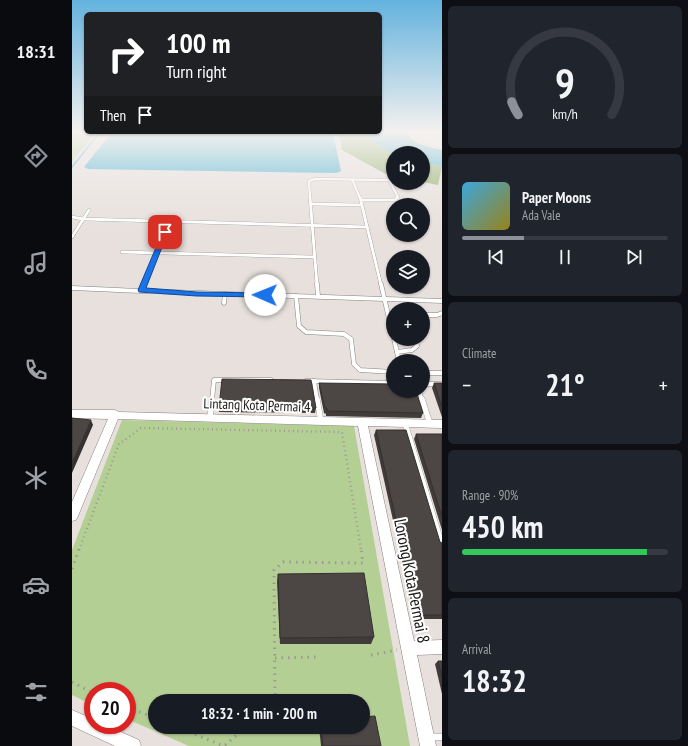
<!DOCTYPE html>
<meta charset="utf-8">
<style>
:root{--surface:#171b24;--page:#20242c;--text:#f1f3f6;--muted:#9ea1a6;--line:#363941;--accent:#8c9099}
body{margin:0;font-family:"PT Sans Narrow",sans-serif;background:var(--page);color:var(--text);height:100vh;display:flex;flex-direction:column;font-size:15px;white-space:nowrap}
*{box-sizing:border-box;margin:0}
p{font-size:13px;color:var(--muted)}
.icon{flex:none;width:22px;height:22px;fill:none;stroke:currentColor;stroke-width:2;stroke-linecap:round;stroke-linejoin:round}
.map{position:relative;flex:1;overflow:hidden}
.side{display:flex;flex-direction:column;gap:6px;padding:6px;background:#0d0f14;width:246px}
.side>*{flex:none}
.guide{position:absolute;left:12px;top:12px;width:298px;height:122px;border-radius:6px;box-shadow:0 1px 3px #0004;background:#202124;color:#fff;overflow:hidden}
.tools{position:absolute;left:314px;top:146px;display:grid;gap:8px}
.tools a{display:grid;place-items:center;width:44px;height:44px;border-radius:50%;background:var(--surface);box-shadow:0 1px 3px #0004;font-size:20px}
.speed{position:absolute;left:12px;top:682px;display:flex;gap:8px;font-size:20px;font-weight:700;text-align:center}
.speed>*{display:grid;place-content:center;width:52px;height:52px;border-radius:50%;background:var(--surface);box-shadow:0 1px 3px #0004;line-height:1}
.speed .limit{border:6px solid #d22;background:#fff;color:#111}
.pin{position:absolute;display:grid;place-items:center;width:34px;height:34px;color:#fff;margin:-17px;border-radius:8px;box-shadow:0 2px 6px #0006}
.me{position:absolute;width:44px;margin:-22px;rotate:271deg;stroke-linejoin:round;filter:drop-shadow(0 0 3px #0008)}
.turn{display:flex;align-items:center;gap:14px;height:84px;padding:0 16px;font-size:18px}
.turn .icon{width:52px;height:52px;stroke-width:2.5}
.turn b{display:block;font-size:28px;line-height:34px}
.then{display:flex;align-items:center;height:38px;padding:0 16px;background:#0003;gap:8px;font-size:15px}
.big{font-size:30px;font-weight:700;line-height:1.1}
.side .widget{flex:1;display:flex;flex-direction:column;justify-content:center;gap:6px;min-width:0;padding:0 14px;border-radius:6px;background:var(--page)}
.side .dial{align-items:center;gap:0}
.dial svg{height:104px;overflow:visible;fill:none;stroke:var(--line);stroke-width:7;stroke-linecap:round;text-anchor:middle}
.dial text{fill:var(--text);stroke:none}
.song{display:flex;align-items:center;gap:12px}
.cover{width:48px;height:48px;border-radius:6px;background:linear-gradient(135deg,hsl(200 70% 55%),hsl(50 70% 35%))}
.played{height:4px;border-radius:2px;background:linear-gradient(90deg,var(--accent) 30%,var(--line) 30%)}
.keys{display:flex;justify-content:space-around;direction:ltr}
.heat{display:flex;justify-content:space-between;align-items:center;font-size:22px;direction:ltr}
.charge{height:6px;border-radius:3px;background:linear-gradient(90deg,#34c759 90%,var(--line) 0)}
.trip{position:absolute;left:76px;top:694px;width:222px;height:40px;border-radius:20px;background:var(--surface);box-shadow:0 1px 3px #0004;font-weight:700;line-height:40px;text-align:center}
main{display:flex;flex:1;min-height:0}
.tab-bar{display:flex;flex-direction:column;width:72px;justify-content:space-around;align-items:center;background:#090b0e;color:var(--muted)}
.tab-bar .icon{width:28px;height:28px}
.tab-bar .selected{color:var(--accent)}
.tab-bar b{font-size:18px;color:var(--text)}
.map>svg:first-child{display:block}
.green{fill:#b4cf94;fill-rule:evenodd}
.forest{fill:#8aac5f}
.water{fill:#3caecf}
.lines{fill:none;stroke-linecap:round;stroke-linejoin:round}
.stream{stroke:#3caecf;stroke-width:1.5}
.lane-far4-casing{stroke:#87807d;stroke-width:3}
.lane-far3-casing{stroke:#87807d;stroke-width:3.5}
.lane-far2-casing{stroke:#87807d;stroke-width:5}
.lane-far1-casing{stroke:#87807d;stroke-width:6}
.lane-casing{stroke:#87807d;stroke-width:8}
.street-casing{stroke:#87807d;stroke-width:1}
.path-far2{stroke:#9f9996;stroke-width:1;stroke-dasharray:0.5 1.5;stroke-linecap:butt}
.path-far1{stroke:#9f9996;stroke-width:2.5;stroke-dasharray:1 3.5;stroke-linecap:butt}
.path{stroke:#9f9996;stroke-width:3;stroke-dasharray:1.5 5;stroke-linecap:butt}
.lane-far4{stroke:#fff;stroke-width:2.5}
.lane-far3{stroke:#fff;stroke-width:3}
.lane-far2{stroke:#fff;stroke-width:4}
.lane-far1{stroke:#fff;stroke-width:5.5}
.lane{stroke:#fff;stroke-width:7}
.street{fill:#fff;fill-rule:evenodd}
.wall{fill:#413c3a}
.shaded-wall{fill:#353130}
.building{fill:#4c4644;stroke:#353130}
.route{fill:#1a73e8;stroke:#114b97}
.labels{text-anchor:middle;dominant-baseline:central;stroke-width:4;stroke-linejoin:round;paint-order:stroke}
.street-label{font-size:14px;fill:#1a1816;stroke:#fff}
.near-street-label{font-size:17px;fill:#1a1816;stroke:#fff}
</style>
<main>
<nav class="tab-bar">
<b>18:31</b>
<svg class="icon selected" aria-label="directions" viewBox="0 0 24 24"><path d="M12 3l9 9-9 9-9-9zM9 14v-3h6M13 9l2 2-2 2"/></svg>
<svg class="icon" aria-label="music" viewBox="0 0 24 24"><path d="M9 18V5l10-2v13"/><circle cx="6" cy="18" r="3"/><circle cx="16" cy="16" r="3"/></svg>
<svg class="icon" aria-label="phone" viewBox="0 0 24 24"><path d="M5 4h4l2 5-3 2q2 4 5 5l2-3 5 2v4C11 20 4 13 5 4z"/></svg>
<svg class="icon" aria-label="climate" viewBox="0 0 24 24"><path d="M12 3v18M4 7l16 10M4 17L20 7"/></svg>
<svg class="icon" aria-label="car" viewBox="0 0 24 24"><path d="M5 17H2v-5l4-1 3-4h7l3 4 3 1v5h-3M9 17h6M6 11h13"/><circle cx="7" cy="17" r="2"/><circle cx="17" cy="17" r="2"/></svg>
<svg class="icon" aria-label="filters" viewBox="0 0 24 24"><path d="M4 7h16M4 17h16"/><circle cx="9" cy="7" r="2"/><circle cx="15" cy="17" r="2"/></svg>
</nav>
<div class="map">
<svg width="370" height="746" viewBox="0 0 370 746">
<rect width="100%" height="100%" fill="#e7e0dc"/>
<g class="green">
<path d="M 0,131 L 24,133 L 0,161 Z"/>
<path d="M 50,420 L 282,426 L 338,746 L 117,746 L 55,719 L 55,691 L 21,691 L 21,705 L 0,695 L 0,550 ZM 83,701 L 291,701 L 291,727 L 83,727 Z"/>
</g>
<g class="forest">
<path d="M 267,132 L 291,132 L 305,145 L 321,154 L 321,178 L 270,150 Z"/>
<path d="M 351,162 L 370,167 L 366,185 L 351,182 Z"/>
</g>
<g class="water">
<path d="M 308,131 L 334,131 C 340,145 357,147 370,150 L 370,167 L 351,162 L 351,153 L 321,154 L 305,145 L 291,132 L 308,132 Z"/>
<path d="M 40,132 L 255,132 L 261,133 L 269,171 L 264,173 L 16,169 L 12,167 Z"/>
</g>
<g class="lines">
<path class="stream" d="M 0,167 L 28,132"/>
<g class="lane-far4-casing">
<g id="lane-far4">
<path d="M 363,131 L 364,134 L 370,136"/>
<path d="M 280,179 L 288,198"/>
<path d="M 238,198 L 237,181 L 243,179 L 317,180 L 326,197 L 325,198"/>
</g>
</g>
<g class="lane-far3-casing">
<g id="lane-far3">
<path d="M 238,197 L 245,285"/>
<path d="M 288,197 L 309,285"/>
<path d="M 289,200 L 323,200 L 326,197"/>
<path d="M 239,204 L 289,205"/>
<path d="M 0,217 L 11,219 L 295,227"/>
<path d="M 0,237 L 17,210"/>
<path d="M 50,252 L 242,257"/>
<path d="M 71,285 L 97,221"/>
</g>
</g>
<g class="lane-far2-casing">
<g id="lane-far2">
<path d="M 245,284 L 246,296"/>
<path d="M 309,284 L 321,336"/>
<path d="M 0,288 C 123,294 247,296 370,301"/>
<path d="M 69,290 L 71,284"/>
<path d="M 193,295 L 193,303"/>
<path d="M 224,296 L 227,326 L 234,332 L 272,334 L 279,339 L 282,364 L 288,370 L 321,372"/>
<path d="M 152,303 L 153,294"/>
<path d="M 351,315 L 365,315 L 370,313"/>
<path d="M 322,339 L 327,361"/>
<path d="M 325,352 L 340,350 L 345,346 L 344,339"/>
<path d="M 351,373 L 370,373"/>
<path d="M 234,381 L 321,383"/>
<path d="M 242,381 L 245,400"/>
<path d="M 351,384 L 370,384"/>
<path d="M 347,391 L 350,400"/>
<path d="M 140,400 L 142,380 L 199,380"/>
</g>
</g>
<g class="lane-far1-casing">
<g id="lane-far1">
<path d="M 245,399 L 249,421"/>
<path d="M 350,399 L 358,424"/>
<path d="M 138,417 L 140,399"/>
<path d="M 333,423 L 370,545"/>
</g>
</g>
<g class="lane-casing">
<path id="lane" d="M 358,737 L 370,737"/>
</g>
<g class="street-casing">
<g id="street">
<path d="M 0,410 L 43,410 L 47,412 L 370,420 L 370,428 L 296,426 L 342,641 L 370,640 L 370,654 L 345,655 L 364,746 L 348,746 L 286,426 L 46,419 L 6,516 L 4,520 L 0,521 L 0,502 L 36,419 L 0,418 Z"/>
<path d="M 0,710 L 21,719 L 21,725 L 33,725 L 67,740 L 69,746 L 43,746 L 0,726 Z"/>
</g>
</g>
<path class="path-far2" d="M 337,131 L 345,140 L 370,149"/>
<path class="path-far1" d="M 7,550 L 47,444 L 69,428 L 270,432 L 289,550"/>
<g class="path">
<path d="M 0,569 L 7,549"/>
<path d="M 299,655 L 325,650"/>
<path d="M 203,658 L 246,657"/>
<path d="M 0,682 L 21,693"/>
<path d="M 203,701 L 202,570 L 211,562 L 291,563 L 289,549"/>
<path d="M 55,707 L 83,718"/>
<path d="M 105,727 L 152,746 L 174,727"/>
</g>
<use href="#lane-far4" class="lane-far4"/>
<use href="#lane-far3" class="lane-far3"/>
<use href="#lane-far2" class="lane-far2"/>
<use href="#lane-far1" class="lane-far1"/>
<use href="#lane" class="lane"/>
<use href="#street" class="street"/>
</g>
<g class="wall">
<path d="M 366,131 L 370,131 L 370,134 L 366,132 Z"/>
<path d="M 247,383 L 351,413 L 349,418 L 254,416 L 254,414 L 252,413 L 247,388 Z"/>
<path d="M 362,383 L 370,383 L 370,417 L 360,388 Z"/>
<path d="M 147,407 L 244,408 L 243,413 L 147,412 Z"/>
<path d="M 304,430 L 368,542 L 370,543 L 370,619 L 343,619 L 302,435 Z"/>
<path d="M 344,434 L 370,434 L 370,530 L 342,439 Z"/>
<path d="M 206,574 L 302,637 L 299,644 L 208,644 L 205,582 Z"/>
<path d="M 366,661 L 370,661 L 370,694 L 363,664 Z"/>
<path d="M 247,727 L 291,727 L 309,746 L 249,746 Z"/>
</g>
<path class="shaded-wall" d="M 19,420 L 21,425 L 0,473 L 0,463 Z"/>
<g class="building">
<path d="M 150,379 L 239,380 L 244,408 L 147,407 Z"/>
<path d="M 247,383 L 321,384 L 321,391 L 344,391 L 351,413 L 255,411 L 255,408 L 253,408 Z"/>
<path d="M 362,383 L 370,383 L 370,407 Z"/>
<path d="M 0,418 L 19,420 L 0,463 Z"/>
<path d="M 304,430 L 334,430 L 368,542 L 370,543 L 370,615 L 345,615 Z"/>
<path d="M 344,434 L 370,434 L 370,517 Z"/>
<path d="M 292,573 L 302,637 L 208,638 L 206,574 Z"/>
<path d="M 366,661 L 370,661 L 370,678 Z"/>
<path d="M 303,716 L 309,746 L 251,746 L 249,727 L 291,727 L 291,717 Z"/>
</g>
<linearGradient id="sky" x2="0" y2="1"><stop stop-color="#63b2de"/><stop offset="0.56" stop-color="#f4f1ef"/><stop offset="1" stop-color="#f4f1ef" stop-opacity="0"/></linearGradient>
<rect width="370" height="235" fill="url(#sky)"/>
<path class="route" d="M 91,231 L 96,232 L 74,288 L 125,292 L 193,293 L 197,295 L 193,297 L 125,296 L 67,292 L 66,290 Z"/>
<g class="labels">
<g class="street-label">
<text transform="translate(185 405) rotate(2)">Lintang Kota Permai 4</text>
</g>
<g class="near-street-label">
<text transform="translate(340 581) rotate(79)">Lorong Kota Permai 8</text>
</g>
</g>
</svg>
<div class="tools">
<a><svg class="icon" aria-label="sound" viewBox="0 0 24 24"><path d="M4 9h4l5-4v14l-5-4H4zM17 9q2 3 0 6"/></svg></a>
<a><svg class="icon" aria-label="search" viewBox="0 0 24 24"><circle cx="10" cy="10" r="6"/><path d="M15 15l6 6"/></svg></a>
<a><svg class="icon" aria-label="layers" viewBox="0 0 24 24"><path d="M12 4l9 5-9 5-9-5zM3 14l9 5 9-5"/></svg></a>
<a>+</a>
<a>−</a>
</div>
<div class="speed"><div class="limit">20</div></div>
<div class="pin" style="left:93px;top:232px;background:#d93025"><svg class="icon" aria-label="arrive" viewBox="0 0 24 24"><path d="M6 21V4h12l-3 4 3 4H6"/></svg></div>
<svg class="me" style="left:193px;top:295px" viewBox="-20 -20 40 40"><circle r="19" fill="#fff"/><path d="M0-13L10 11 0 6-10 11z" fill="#1a73e8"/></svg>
<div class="trip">18:32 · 1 min · 200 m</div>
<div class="guide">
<div class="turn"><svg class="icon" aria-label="right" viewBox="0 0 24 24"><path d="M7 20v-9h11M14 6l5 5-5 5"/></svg><div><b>100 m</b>Turn right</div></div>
<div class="then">Then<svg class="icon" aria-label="arrive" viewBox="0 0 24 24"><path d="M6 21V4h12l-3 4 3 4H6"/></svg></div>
</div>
</div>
<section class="side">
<div class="widget dial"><svg viewBox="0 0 100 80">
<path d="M14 69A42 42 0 1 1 86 69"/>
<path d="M14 69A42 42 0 0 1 9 59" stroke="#8c9099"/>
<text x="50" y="56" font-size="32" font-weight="700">9</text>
<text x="50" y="72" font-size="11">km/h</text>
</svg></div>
<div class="widget">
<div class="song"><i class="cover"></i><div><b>Paper Moons</b><p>Ada Vale</p></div></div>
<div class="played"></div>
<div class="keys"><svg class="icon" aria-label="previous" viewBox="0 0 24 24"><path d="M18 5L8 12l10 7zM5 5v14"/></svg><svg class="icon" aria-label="pause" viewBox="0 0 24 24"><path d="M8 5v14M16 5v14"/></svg><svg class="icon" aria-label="next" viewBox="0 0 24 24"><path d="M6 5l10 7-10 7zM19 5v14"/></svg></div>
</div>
<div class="widget"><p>Climate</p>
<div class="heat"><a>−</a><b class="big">21°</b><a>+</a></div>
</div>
<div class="widget"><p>Range · 90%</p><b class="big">450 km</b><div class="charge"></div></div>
<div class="widget"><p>Arrival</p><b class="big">18:32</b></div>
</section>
</main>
